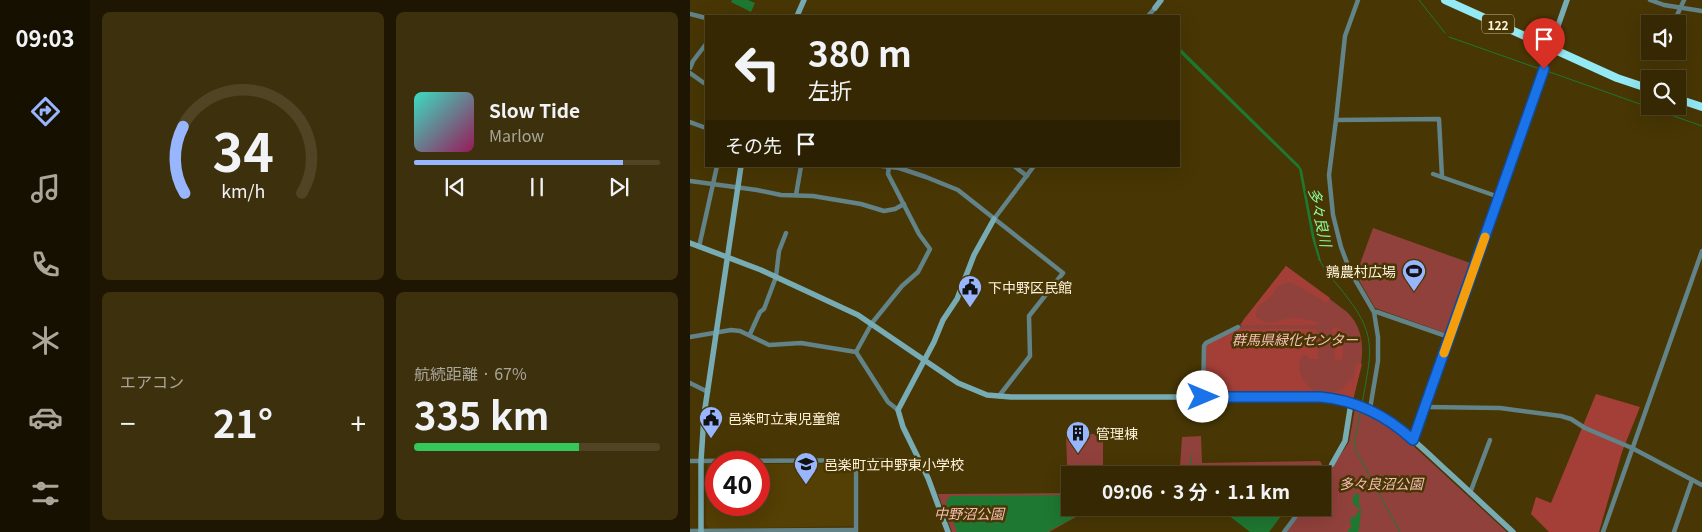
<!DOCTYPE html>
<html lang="ja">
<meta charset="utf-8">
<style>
:root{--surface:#362803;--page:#3d300d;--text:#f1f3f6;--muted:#aaa69a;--line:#504425;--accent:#98b6fd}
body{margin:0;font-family:Georgia,"Noto Sans JP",serif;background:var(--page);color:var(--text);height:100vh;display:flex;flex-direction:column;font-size:19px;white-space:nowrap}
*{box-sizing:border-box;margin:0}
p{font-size:16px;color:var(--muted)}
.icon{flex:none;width:28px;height:28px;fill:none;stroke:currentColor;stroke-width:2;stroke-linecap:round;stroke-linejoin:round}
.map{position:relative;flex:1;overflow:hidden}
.details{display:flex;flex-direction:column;gap:12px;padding:12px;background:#1e1602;width:600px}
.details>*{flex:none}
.hud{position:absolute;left:15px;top:15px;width:475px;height:152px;border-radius:0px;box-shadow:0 5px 20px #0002,0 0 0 1px var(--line);background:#362803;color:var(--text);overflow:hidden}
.controls{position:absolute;left:951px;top:15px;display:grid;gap:10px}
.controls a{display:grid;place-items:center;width:45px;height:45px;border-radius:0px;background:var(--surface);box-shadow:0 5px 20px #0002,0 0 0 1px var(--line);font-size:25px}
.speed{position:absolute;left:15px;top:451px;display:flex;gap:10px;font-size:25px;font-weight:700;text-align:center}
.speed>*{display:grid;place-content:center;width:65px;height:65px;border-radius:50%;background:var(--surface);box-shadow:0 5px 20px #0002,0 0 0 1px var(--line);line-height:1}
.speed .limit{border:8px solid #d22;background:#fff;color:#111}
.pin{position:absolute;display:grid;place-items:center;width:42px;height:42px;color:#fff;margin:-51px -21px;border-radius:50% 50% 50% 0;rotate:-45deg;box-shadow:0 0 5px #0007}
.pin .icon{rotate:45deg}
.me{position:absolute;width:55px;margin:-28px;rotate:90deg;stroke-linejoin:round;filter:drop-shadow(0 0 4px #0008)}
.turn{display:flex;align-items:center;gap:18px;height:105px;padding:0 20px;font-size:22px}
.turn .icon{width:65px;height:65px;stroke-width:2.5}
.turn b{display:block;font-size:35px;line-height:42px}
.then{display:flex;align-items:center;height:48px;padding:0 20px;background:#0003;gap:10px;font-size:19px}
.big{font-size:38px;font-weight:700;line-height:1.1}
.details .tile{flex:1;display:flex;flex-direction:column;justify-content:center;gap:8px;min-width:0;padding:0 18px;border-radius:8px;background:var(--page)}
.details .dial{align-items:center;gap:0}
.dial svg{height:130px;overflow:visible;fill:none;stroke:var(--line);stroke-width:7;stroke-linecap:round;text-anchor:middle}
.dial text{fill:var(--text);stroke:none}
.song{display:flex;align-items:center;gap:15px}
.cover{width:60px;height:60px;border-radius:8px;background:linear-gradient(135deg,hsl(170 70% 55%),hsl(330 70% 35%))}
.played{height:5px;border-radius:2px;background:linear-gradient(90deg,var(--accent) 85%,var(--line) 85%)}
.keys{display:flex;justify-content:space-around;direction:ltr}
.heat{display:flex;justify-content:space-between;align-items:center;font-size:28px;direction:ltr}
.charge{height:8px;border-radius:4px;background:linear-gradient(90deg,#34c759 67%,var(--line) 0)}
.details .tiles{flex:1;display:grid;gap:12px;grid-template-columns:repeat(2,1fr)}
.trip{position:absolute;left:371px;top:466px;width:270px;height:50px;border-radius:0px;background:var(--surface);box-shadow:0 5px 20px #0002,0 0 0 1px var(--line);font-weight:700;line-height:50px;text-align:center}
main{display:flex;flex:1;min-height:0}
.tabs{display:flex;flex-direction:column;width:90px;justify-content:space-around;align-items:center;background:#161001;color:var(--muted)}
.tabs .icon{width:35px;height:35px}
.tabs .selected{color:var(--accent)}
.tabs b{font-size:22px;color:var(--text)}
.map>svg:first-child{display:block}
.built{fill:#543f04}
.green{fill:#91413b}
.forest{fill:#a43f38}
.water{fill:#1e7831}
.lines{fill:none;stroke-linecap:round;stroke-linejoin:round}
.stream{stroke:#1e7831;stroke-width:1}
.street{stroke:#628388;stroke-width:4.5}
.secondary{stroke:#77acb4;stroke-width:5.5}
.highway{stroke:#93e9f4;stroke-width:8}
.route-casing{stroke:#114b97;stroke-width:12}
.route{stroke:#1a73e8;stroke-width:9}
.slow{stroke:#f59e0b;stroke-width:9}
.labels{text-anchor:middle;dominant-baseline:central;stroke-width:5;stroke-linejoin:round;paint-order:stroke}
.shield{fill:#483604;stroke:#c7ba9a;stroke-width:1}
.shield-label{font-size:12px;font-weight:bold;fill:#fef3db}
.poi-label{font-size:14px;fill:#fef3db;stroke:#483604;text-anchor:start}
.park-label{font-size:14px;font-style:italic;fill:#f8bfb8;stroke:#483604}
.water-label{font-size:15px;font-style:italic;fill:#8af797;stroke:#483604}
</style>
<main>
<nav class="tabs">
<b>09:03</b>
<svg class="icon selected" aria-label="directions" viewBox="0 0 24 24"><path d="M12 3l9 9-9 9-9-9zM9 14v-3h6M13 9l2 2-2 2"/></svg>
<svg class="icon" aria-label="music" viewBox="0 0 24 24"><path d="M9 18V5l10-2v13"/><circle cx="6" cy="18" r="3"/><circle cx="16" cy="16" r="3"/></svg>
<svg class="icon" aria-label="phone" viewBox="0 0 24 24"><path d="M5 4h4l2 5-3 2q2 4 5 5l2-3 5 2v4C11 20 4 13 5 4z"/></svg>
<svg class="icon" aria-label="climate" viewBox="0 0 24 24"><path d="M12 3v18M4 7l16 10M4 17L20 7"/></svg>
<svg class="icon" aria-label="car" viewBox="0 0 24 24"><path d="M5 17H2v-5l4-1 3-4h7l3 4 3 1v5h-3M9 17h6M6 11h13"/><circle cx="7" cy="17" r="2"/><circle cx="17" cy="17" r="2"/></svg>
<svg class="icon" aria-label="filters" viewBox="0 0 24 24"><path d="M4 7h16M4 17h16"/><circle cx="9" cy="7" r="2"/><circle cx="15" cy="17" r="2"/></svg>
</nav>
<section class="details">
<div class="tiles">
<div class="tile dial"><svg viewBox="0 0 100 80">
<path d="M14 69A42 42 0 1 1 86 69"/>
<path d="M14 69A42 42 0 0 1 13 28" stroke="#98b6fd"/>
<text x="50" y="56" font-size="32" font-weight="700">34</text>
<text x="50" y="72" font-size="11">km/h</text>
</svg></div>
<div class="tile">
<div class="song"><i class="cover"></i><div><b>Slow Tide</b><p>Marlow</p></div></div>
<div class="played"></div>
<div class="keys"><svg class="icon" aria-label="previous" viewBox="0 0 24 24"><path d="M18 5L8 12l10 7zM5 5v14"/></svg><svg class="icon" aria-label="pause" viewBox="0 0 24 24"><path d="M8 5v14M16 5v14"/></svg><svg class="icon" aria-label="next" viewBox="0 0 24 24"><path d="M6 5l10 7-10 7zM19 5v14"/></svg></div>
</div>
<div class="tile"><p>エアコン</p>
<div class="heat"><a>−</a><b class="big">21°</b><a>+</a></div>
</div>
<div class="tile"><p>航続距離 · 67%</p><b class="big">335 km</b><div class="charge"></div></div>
</div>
</section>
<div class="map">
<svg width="1012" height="532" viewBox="0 0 1012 532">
<rect width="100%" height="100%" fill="#483604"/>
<path class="built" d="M 17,464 L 26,464 L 26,505 L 69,505 L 69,464 L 162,464 L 163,465 L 163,526 L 19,529 L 16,525 Z"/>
<g class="green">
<path d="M 683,228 L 783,264 L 758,334 L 685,308 L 666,275 Z"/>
<path d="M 596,266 L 657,312 C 682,336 670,371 663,400 L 628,393 L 579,393 L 516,346 L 549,329 L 554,319 Z"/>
<path d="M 665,408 L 682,415 L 705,429 L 817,532 L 596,532 L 613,508 L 632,508 L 633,481 L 659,442 Z"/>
<path d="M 376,434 L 413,434 L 413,467 L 490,467 L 492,437 L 511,436 L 512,463 L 630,461 L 633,466 L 626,475 L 380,475 L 380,508 L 402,508 L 359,532 L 262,532 L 248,494 L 378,493 Z"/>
</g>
<g class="forest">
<path d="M 596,266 L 640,298 L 637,303 L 601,282 C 582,285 590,289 579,298 C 572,304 566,306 566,317 C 576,326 586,322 596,319 C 606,317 620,320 628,323 L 627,325 L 550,325 Z"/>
<path d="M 647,327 L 656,334 L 658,340 L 654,340 L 652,360 L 644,359 L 646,345 L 642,330 L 643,328 Z"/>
<path d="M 546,329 L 627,329 L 628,359 L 620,359 L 615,355 L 612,355 C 604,372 614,385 628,393 L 515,393 L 516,346 L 517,344 Z"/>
<path d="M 668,363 L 672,364 L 663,400 L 639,394 L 640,392 L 650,391 L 664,377 L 665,366 Z"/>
<path d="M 906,394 L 950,407 L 932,452 L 909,532 L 859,532 L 841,514 L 846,497 L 861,503 Z"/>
</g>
<g class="water">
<path d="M 42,0 L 58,0 L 65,3 L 61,12 L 41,2 Z"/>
<path d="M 489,47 L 609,165 L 612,170 L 625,239 L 631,261 L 629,261 L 622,238 L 609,169 L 489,52 Z"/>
<path d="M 614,467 L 619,470 L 617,475 L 527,475 L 528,468 Z"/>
<path d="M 667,493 L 669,495 L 669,504 L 671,510 L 669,529 L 668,532 L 657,532 L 662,526 L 660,523 L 661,517 L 665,517 L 670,509 L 663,504 L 663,496 Z"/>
<path d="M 380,495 L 380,508 L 402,508 L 357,532 L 267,532 L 256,502 L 260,496 Z"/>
<path d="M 529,508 L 597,508 L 579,532 L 560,532 Z"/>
</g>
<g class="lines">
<g class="stream">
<path d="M 729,0 L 755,33"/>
<path d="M 759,37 L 850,69"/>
<path d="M 854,70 L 1012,126"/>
<path d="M 629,259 C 636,273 648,285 657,297 C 689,338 680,356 672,404"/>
<path d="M 671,410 L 665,439 L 666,451 L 710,532"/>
<path d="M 468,475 L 476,475"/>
<path d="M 497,475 L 500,469 L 501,455"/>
</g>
<g class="street">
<path d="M 668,0 L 655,36 L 646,120 L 639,175 L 643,215 L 651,247 L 660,271 L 684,312 L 688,337 L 688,361 L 680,409"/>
<path d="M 960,0 L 974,5 L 1012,11"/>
<path d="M 0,14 L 16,18"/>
<path d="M 458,16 L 465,8"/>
<path d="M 983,24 L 994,0"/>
<path d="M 0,68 L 3,61 L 16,44"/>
<path d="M 0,73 L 14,83 L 16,82"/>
<path d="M 646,120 L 749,119 L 752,177"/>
<path d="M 0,122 L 16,128"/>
<path d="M 192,166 L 209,168 L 236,177 L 268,190 L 373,273 L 339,316 L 340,356 L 309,396"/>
<path d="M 324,166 L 337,176"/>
<path d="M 743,174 L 809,197"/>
<path d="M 0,181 L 67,190 L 91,195 L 123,196 L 171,204 L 194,211 L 205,209 L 214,204"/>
<path d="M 106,195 L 111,166"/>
<path d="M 304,219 L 344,166"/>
<path d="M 9,247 L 27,166"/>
<path d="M 684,312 L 687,312 L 759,337"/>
<path d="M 60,334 L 70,312 L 74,309 L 86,277 L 89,251 L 96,233"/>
<path d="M 0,337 L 41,330 L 50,331 L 79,345 L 111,343 L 166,352 L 198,402 L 208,410"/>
<path d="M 166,352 L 182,323 L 212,286 L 228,272 L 240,249 L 229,234 L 198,174 L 199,166"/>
<path d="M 0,383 L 18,392"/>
<path d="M 513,397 L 514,346 L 516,343 L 548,327"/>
<path d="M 736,407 L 810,408 L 871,416 L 881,419 L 895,428 L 942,448 L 1012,485"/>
<path d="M 0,461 L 229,460"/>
<path d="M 632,478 L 642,464"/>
<path d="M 780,493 L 800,440"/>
<path d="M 0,531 L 166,530"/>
<path d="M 166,531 L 166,461"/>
<path d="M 594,532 L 612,508"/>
<path d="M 913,532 L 1012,251"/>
<path d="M 984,532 L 1002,480"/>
</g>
<g class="secondary">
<path d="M 465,8 L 471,0"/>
<path d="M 107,16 L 114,0"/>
<path d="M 0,243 L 71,270 L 168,315 L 268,383 L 297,395 L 321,397 L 630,397 C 686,402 716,433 756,470 C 778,490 800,511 823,532"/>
<path d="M 723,440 L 877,0"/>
<path d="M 642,464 L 655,441 L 661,403"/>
<path d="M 11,532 L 11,461 L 14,415 L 51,166"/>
<path d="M 258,532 L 238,478 L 213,427 L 208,410 L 244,342 L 253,320 L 267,299 L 284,255 L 304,219"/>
</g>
<g class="highway">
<path d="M 755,0 L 927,78 L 960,89"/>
<path d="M 988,99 L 1012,107"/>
</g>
</g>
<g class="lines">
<g class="route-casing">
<path id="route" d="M 513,397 L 630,397 C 666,400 697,416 723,440 L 854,69"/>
</g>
<use href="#route" class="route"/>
<path class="slow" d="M 754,353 L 795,237"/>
</g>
<defs>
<g id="stadium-pin" transform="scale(1.25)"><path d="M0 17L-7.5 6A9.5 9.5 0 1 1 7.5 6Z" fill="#98b6fd" stroke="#483604"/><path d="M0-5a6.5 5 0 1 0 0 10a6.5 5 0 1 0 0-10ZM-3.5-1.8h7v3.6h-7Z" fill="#111"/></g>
<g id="civic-pin" transform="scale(1.25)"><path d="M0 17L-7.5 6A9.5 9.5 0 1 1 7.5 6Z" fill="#98b6fd" stroke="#483604"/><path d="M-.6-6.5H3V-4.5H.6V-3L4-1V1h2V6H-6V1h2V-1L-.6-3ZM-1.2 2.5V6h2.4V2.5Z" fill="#111"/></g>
<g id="building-pin" transform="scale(1.25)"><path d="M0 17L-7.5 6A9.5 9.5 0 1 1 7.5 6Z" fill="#98b6fd" stroke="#483604"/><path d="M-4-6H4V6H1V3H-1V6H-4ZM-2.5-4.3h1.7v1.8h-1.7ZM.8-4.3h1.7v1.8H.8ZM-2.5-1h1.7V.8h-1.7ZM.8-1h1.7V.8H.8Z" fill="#111"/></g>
<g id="school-pin" transform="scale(1.25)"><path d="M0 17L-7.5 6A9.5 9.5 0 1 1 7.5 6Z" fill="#98b6fd" stroke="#483604"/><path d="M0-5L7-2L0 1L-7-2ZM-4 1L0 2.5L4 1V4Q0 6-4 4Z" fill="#111"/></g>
</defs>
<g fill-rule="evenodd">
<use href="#stadium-pin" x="724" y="271"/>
<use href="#civic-pin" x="280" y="287"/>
<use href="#civic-pin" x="21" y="418"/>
<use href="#building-pin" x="388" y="433"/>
<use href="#school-pin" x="116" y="464"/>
</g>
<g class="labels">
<rect class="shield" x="792" y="14.5" width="32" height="19" rx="4"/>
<g class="shield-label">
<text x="808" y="24">122</text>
</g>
<g class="poi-label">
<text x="706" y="271" text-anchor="end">鶉農村広場</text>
<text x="298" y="287">下中野区民館</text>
<text x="38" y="418">邑楽町立東児童館</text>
<text x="406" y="433">管理棟</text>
<text x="134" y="464">邑楽町立中野東小学校</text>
</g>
<g class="park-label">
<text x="605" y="339">群馬県緑化センター</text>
<text x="691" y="483">多々良沼公園</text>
<text x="279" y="513">中野沼公園</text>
</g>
<g class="water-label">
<text transform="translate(631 217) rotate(78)">多々良川</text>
</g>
</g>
</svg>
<div class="controls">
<a><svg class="icon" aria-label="sound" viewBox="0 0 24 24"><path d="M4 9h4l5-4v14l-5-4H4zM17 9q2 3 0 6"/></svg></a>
<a><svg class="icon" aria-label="search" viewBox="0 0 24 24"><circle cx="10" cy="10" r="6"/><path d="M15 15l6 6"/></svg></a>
</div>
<div class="speed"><div class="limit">40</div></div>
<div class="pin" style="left:854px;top:69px;background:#d93025"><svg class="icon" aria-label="arrive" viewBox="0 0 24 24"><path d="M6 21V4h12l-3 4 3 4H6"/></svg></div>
<svg class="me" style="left:513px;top:397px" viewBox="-20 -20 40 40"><circle r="19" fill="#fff"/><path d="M0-13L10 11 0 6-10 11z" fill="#1a73e8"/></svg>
<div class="trip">09:06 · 3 分 · 1.1 km</div>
<div class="hud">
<div class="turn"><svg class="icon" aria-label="left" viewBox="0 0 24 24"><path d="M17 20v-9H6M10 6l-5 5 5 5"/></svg><div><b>380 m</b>左折</div></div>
<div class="then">その先<svg class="icon" aria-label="arrive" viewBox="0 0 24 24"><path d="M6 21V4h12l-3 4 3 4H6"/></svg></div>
</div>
</div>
</main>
